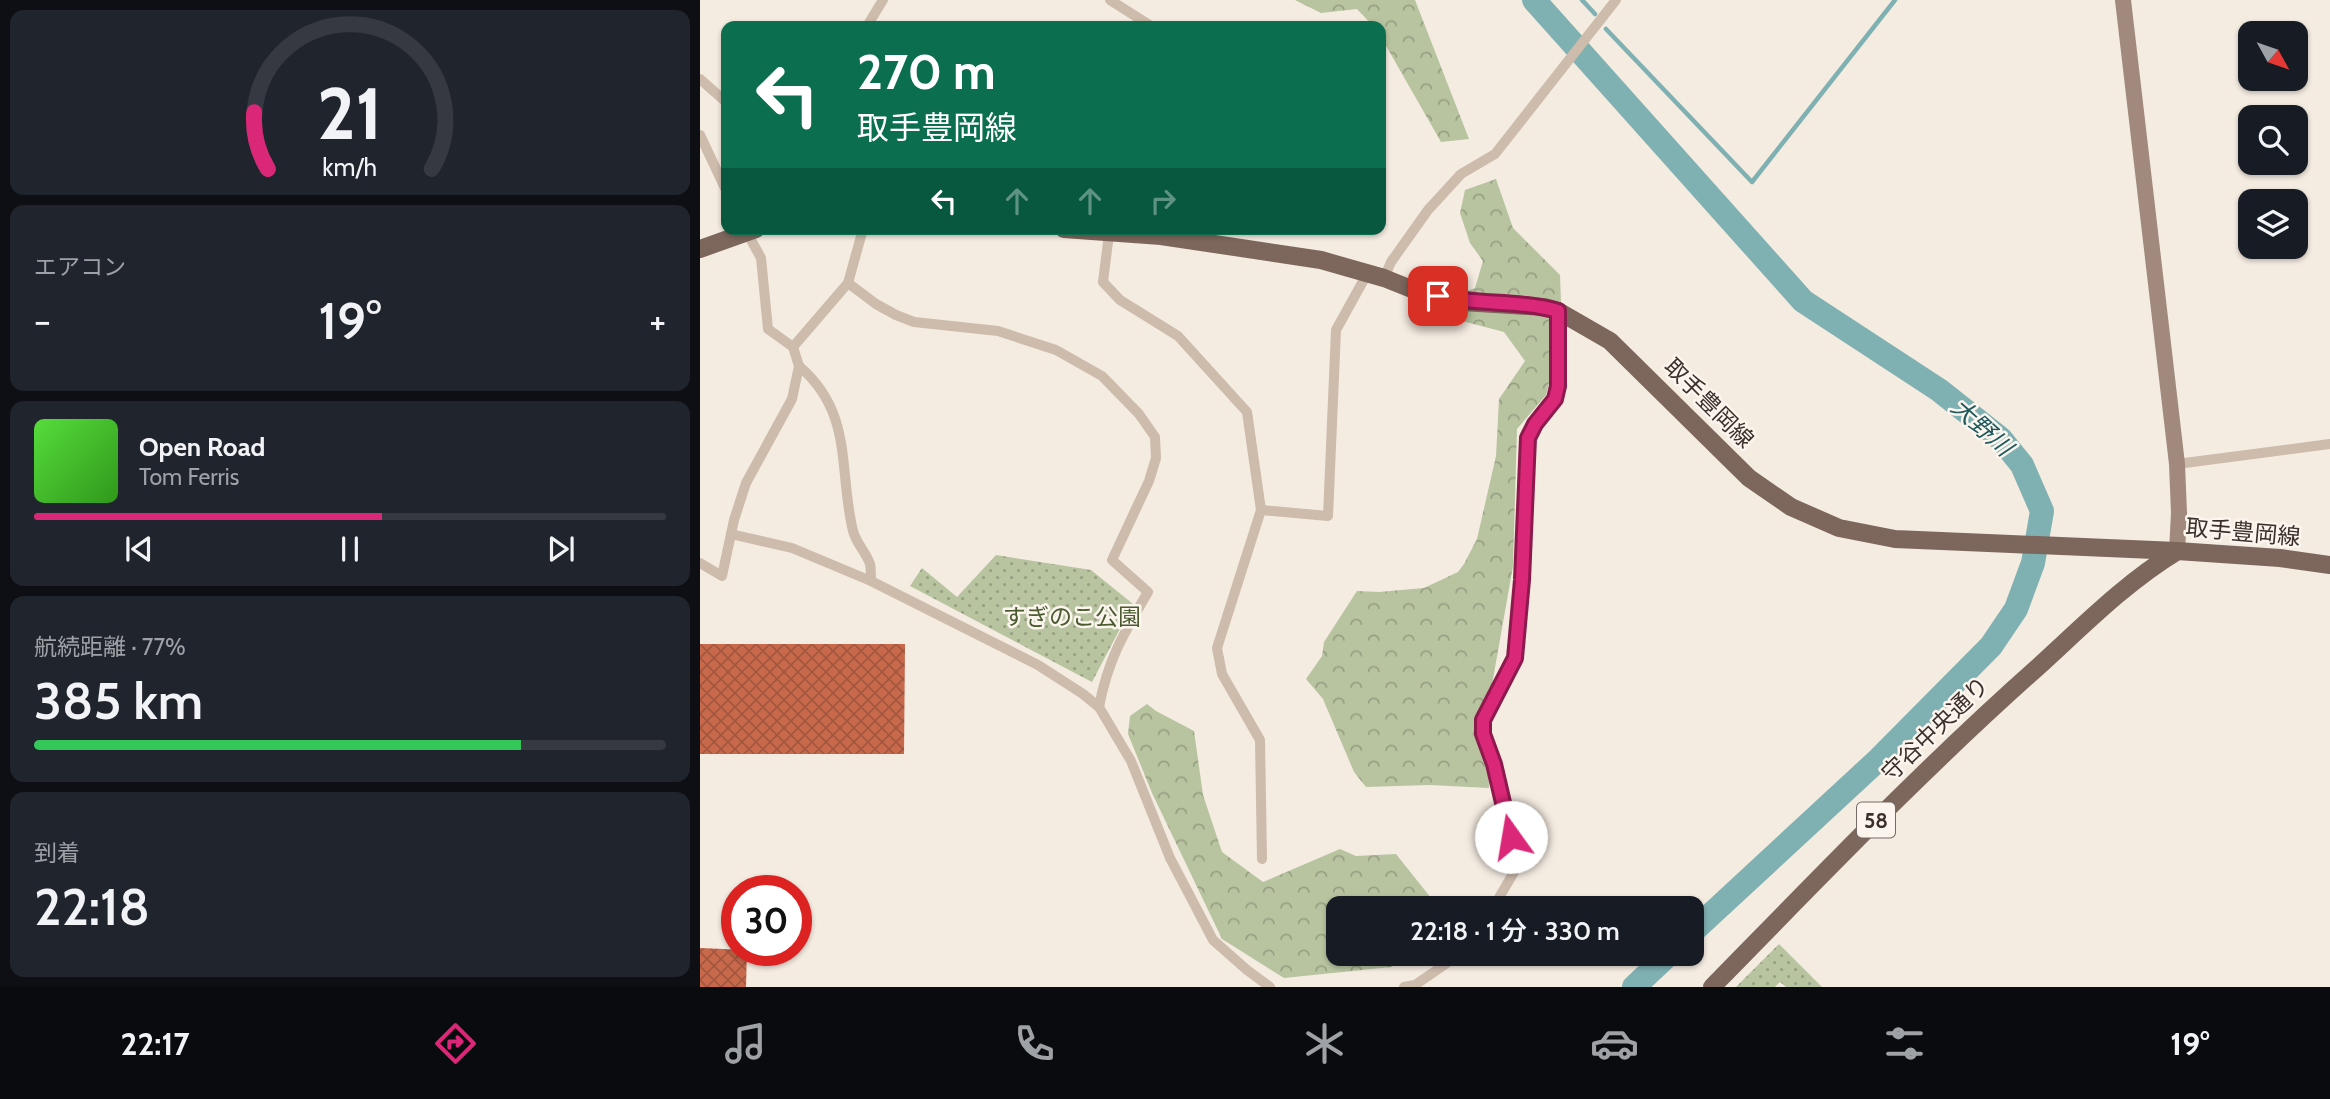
<!DOCTYPE html>
<html lang="ja">
<meta charset="utf-8">
<style>
:root{--surface:#171b24;--page:#20242c;--text:#f1f3f6;--muted:#9ea1a6;--line:#363941;--accent:#db2777}
body{margin:0;font-family:Cabin,"Noto Sans JP",sans-serif;background:var(--page);color:var(--text);height:100vh;display:flex;flex-direction:column;font-size:26px;white-space:nowrap}
*{box-sizing:border-box;margin:0}
p{font-size:23px;color:var(--muted)}
.icon{flex:none;width:38px;height:38px;fill:none;stroke:currentColor;stroke-width:2;stroke-linecap:round;stroke-linejoin:round}
.map{position:relative;flex:1;overflow:hidden}
.side{display:flex;flex-direction:column;gap:10px;padding:10px;background:#0d0f14;width:700px}
.side>*{flex:none}
.hud{position:absolute;left:21px;top:21px;width:665px;height:214px;border-radius:14px;box-shadow:0 2px 5px #0004;background:#0b6e4f;color:#fff;overflow:hidden}
.needle{width:46px;rotate:130deg}
.controls{position:absolute;left:1538px;top:21px;display:grid;gap:14px}
.controls a{display:grid;place-items:center;width:70px;height:70px;border-radius:14px;background:var(--surface);box-shadow:0 2px 5px #0004;font-size:35px}
.speed{position:absolute;left:21px;top:875px;display:flex;gap:14px;font-size:35px;font-weight:700;text-align:center}
.speed>*{display:grid;place-content:center;width:91px;height:91px;border-radius:50%;background:var(--surface);box-shadow:0 2px 5px #0004;line-height:1}
.speed .limit{border:10px solid #d22;background:#fff;color:#111}
.pin{position:absolute;display:grid;place-items:center;width:60px;height:60px;color:#fff;margin:-30px;border-radius:14px;box-shadow:0 4px 10px #0006}
.me{position:absolute;width:77px;margin:-38px;rotate:347deg;stroke-linejoin:round;filter:drop-shadow(0 0 5px #0008)}
.turn{display:flex;align-items:center;gap:24px;height:147px;padding:0 21px;font-size:32px}
.turn .icon{width:91px;height:91px;stroke-width:2.5}
.turn b{display:block;font-size:49px;line-height:60px}
.lanes{display:flex;align-items:center;height:66px;padding:0 21px;background:#0003;justify-content:center;gap:35px;direction:ltr}
.lanes .off{opacity:.35}
.big{font-size:52px;font-weight:600;line-height:1.1}
.side .card{flex:1;display:flex;flex-direction:column;justify-content:center;gap:10px;min-width:0;padding:0 24px;border-radius:14px;background:var(--page)}
.side .dial{align-items:center;gap:0}
.dial svg{height:182px;overflow:visible;fill:none;stroke:var(--line);stroke-width:7;stroke-linecap:round;text-anchor:middle}
.dial text{fill:var(--text);stroke:none}
.song{display:flex;align-items:center;gap:21px}
.cover{width:84px;height:84px;border-radius:10px;background:linear-gradient(135deg,hsl(110 70% 55%),hsl(110 70% 35%))}
.played{height:7px;border-radius:4px;background:linear-gradient(90deg,var(--accent) 55%,var(--line) 55%)}
.keys{display:flex;justify-content:space-around;direction:ltr}
.heat{display:flex;justify-content:space-between;align-items:center;font-size:38px;direction:ltr}
.charge{height:10px;border-radius:5px;background:linear-gradient(90deg,#34c759 77%,var(--line) 0)}
.trip{position:absolute;left:626px;top:896px;width:378px;height:70px;border-radius:14px;background:var(--surface);box-shadow:0 2px 5px #0004;font-weight:600;line-height:70px;text-align:center}
.menu{display:flex;height:112px;justify-content:space-around;align-items:center;background:#090b0e;color:var(--muted)}
.menu .icon{width:49px;height:49px}
.menu .active{color:var(--accent)}
.menu b{font-size:32px;color:var(--text)}
main{display:flex;flex:1;min-height:0}
.map>svg:first-child{display:block}
.grass{fill:url(#grass-dots)}
.forest{fill:url(#forest-crowns)}
.lines{fill:none;stroke-linecap:round;stroke-linejoin:round}
.stream{stroke:#7fb0b2;stroke-width:4.5}
.river{stroke:#7fb0b2;stroke-width:24}
.building{fill:url(#building-cross-hatch)}
.street{stroke:#cdbbac;stroke-width:10}
.secondary{stroke:#a18a7d;stroke-width:16}
.primary{stroke:#7d675c;stroke-width:18}
.route-casing{stroke:#8e194d;stroke-width:18}
.route{stroke:#db2777;stroke-width:12}
.labels{text-anchor:middle;dominant-baseline:central;stroke-width:5;stroke-linejoin:round;paint-order:stroke}
.shield{fill:#fbf5ee;stroke:#756b66;stroke-width:2}
.shield-label{font-size:21px;font-weight:bold;fill:#3b302b}
.street-label{font-size:23px;fill:#3b302b;stroke:#fbf5ee}
.park-label{font-size:23px;fill:#4a5a2e;stroke:#fbf5ee}
.water-label{font-size:24px;font-style:italic;fill:#1f5a5e;stroke:#fbf5ee}
</style>
<main>
<section class="side">
<div class="card dial"><svg viewBox="0 0 100 80">
<path d="M14 69A42 42 0 1 1 86 69"/>
<path d="M14 69A42 42 0 0 1 8 44" stroke="#db2777"/>
<text x="50" y="56" font-size="32" font-weight="700">21</text>
<text x="50" y="72" font-size="11">km/h</text>
</svg></div>
<div class="card"><p>エアコン</p>
<div class="heat"><a>−</a><b class="big">19°</b><a>+</a></div>
</div>
<div class="card">
<div class="song"><i class="cover"></i><div><b>Open Road</b><p>Tom Ferris</p></div></div>
<div class="played"></div>
<div class="keys"><svg class="icon" aria-label="previous" viewBox="0 0 24 24"><path d="M18 5L8 12l10 7zM5 5v14"/></svg><svg class="icon" aria-label="pause" viewBox="0 0 24 24"><path d="M8 5v14M16 5v14"/></svg><svg class="icon" aria-label="next" viewBox="0 0 24 24"><path d="M6 5l10 7-10 7zM19 5v14"/></svg></div>
</div>
<div class="card"><p>航続距離 · 77%</p><b class="big">385 km</b><div class="charge"></div></div>
<div class="card"><p>到着</p><b class="big">22:18</b></div>
</section>
<div class="map">
<svg width="1630" height="987" viewBox="0 0 1630 987">
<defs>
<pattern id="grass-dots" width="8" height="8" patternUnits="userSpaceOnUse" patternTransform="scale(1.75)"><rect width="8" height="8" fill="#b8c4a0"/><path d="M2 2h.1M6 6h.1" fill="none" stroke="#97a083" stroke-width="1.8" stroke-linecap="round"/></pattern>
<pattern id="forest-crowns" width="20" height="18" patternUnits="userSpaceOnUse" patternTransform="scale(1.75)"><rect width="20" height="18" fill="#b8c4a0"/><path d="M2 6a3 3 0 1 1 6 0M12 15a3 3 0 1 1 6 0" fill="none" stroke="#97a083"/></pattern>
<pattern id="building-cross-hatch" width="8" height="8" patternUnits="userSpaceOnUse" patternTransform="scale(1.75)"><rect width="8" height="8" fill="#c8694b"/><path d="M0 0l8 8M0 8l8-8" fill="none" stroke="#a4573f"/></pattern>
</defs>
<rect width="100%" height="100%" fill="#f4ebe1"/>
<g class="grass">
<path d="M 296,555 L 391,570 L 433,604 L 392,682 L 210,586 L 222,568 L 257,597 Z"/>
<path d="M 1079,944 L 1122,987 L 1086,987 L 1080,982 L 1075,987 L 1036,987 Z"/>
</g>
<g class="forest">
<path d="M 595,0 L 715,0 L 769,139 L 741,142 L 681,37 L 681,26 L 673,26 L 657,9 L 621,13 Z"/>
<path d="M 796,179 L 813,228 L 860,275 L 862,331 L 846,395 L 817,429 L 813,566 L 787,713 L 789,788 L 730,785 L 666,787 L 654,772 L 623,699 L 606,679 L 622,656 L 624,642 L 657,591 L 679,592 L 724,588 L 758,572 L 764,564 L 777,539 L 796,456 L 799,399 L 825,361 L 804,332 L 743,316 L 727,306 L 775,288 L 783,261 L 770,243 L 760,213 L 765,190 Z"/>
<path d="M 447,704 L 456,711 L 494,731 L 503,795 L 522,852 L 563,882 L 640,849 L 656,856 L 696,854 L 739,908 L 639,908 L 639,954 L 704,954 L 691,967 L 584,978 L 522,939 L 452,793 L 428,734 L 430,716 Z"/>
</g>
<g class="lines">
<g class="stream">
<path d="M 882,0 L 895,14"/>
<path d="M 906,29 L 1052,182 L 1195,0"/>
</g>
<g class="river">
<path d="M 834,0 L 1103,301 L 1239,390 L 1301,439 L 1322,465 L 1342,511 L 1333,563 L 1316,609 L 1291,646 L 1179,759 L 992,932"/>
<path d="M 934,987 L 969,954"/>
</g>
</g>
<g class="building">
<path d="M 0,644 L 205,644 L 204,754 L 0,754 Z"/>
<path d="M 0,948 L 47,950 L 46,987 L 0,987 Z"/>
</g>
<g class="lines">
<g class="street">
<path d="M 410,0 L 451,26"/>
<path d="M 167,26 L 183,0"/>
<path d="M 0,79 L 26,102"/>
<path d="M 0,135 L 26,190"/>
<path d="M 45,229 L 61,258 L 68,329 L 93,347"/>
<path d="M 409,234 L 403,282 L 420,300 L 478,336 L 547,412 L 561,510 L 517,648 L 522,674 L 560,740 L 562,859"/>
<path d="M 684,278 L 691,262 L 728,210 L 761,174 L 795,154 L 916,0"/>
<path d="M 148,283 L 176,304 L 196,315 L 214,322 L 298,331 L 356,350 L 402,376 L 439,414 L 455,437 L 456,458 L 449,481 L 412,560 L 448,592 C 424,633 408,659 399,707"/>
<path d="M 99,366 C 154,413 138,469 153,531 C 156,543 166,552 170,564 C 171,569 171,576 171,581"/>
<path d="M 1477,464 L 1630,444"/>
<path d="M 561,510 L 628,516 L 636,330 L 667,274"/>
<path d="M 31,534 L 92,548 L 171,581 L 338,665 L 383,694 L 399,707 L 431,761 L 470,858 L 513,940 L 547,970 L 570,987"/>
<path d="M 0,563 L 22,576 L 34,520 L 46,483 L 92,399 L 99,366 L 93,347 L 148,283 L 163,229"/>
<path d="M 793,908 L 814,872 L 816,861 L 794,764 L 783,734 L 783,720 L 815,658 L 822,580 L 828,438 C 836,422 850,410 856,396 C 863,374 858,335 858,311"/>
<path d="M 704,987 L 715,985 L 760,954"/>
</g>
<path class="secondary" d="M 1423,0 L 1477,464 L 1479,513 L 1477,551"/>
<g class="primary">
<path d="M 364,229 L 461,236 L 621,260 L 684,278 L 714,290 L 762,302 L 844,307 L 858,311 L 910,341 L 1049,478 L 1091,507 L 1139,528 L 1195,539 L 1477,551 L 1580,558 L 1630,565"/>
<path d="M 0,249 L 56,229"/>
<path d="M 1012,987 C 1119,878 1224,768 1338,667 C 1382,627 1425,583 1476,552"/>
</g>
</g>
<g class="lines">
<g class="route-casing">
<path id="route" d="M 738,296 C 777,305 820,300 858,311 L 858,386 L 855,399 L 835,424 L 828,438 L 822,580 L 815,658 L 783,720 L 783,734 L 794,764 L 811,837"/>
</g>
<use href="#route" class="route"/>
</g>
<g class="labels">
<rect class="shield" x="1157" y="802.5" width="38" height="35" rx="5"/>
<g class="shield-label">
<text x="1176" y="820">58</text>
</g>
<g class="street-label">
<text transform="translate(1009 403) rotate(45)">取手豊岡線</text>
<text transform="translate(1543 532) rotate(5)">取手豊岡線</text>
<text transform="translate(1235 729) rotate(-44)">守谷中央通り</text>
</g>
<g class="park-label">
<text x="372" y="617">すぎのこ公園</text>
</g>
<g class="water-label">
<text transform="translate(1282 427) rotate(42)">大野川</text>
</g>
</g>
</svg>
<div class="controls">
<a><svg class="needle" viewBox="-14 -14 28 28"><path d="M0-13l5 13h-10z" fill="#e53935"/><path d="M0 13l5-13h-10z" fill="#9ea1a6"/></svg></a>
<a><svg class="icon" aria-label="search" viewBox="0 0 24 24"><circle cx="10" cy="10" r="6"/><path d="M15 15l6 6"/></svg></a>
<a><svg class="icon" aria-label="layers" viewBox="0 0 24 24"><path d="M12 4l9 5-9 5-9-5zM3 14l9 5 9-5"/></svg></a>
</div>
<div class="speed"><div class="limit">30</div></div>
<div class="pin" style="left:738px;top:296px;background:#d93025"><svg class="icon" aria-label="arrive" viewBox="0 0 24 24"><path d="M6 21V4h12l-3 4 3 4H6"/></svg></div>
<svg class="me" style="left:811px;top:837px" viewBox="-20 -20 40 40"><circle r="19" fill="#fff"/><path d="M0-13L10 11 0 6-10 11z" fill="#db2777"/></svg>
<div class="trip">22:18 · 1 分 · 330 m</div>
<div class="hud">
<div class="turn"><svg class="icon" aria-label="left" viewBox="0 0 24 24"><path d="M17 20v-9H6M10 6l-5 5 5 5"/></svg><div><b>270 m</b>取手豊岡線</div></div>
<div class="lanes"><svg class="icon" aria-label="left" viewBox="0 0 24 24"><path d="M17 20v-9H6M10 6l-5 5 5 5"/></svg><svg class="icon off" aria-label="ahead" viewBox="0 0 24 24"><path d="M12 20V5M6 11l6-6 6 6"/></svg><svg class="icon off" aria-label="ahead" viewBox="0 0 24 24"><path d="M12 20V5M6 11l6-6 6 6"/></svg><svg class="icon off" aria-label="right" viewBox="0 0 24 24"><path d="M7 20v-9h11M14 6l5 5-5 5"/></svg></div>
</div>
</div>
</main>
<nav class="menu">
<b>22:17</b>
<svg class="icon active" aria-label="directions" viewBox="0 0 24 24"><path d="M12 3l9 9-9 9-9-9zM9 14v-3h6M13 9l2 2-2 2"/></svg>
<svg class="icon" aria-label="music" viewBox="0 0 24 24"><path d="M9 18V5l10-2v13"/><circle cx="6" cy="18" r="3"/><circle cx="16" cy="16" r="3"/></svg>
<svg class="icon" aria-label="phone" viewBox="0 0 24 24"><path d="M5 4h4l2 5-3 2q2 4 5 5l2-3 5 2v4C11 20 4 13 5 4z"/></svg>
<svg class="icon" aria-label="climate" viewBox="0 0 24 24"><path d="M12 3v18M4 7l16 10M4 17L20 7"/></svg>
<svg class="icon" aria-label="car" viewBox="0 0 24 24"><path d="M5 17H2v-5l4-1 3-4h7l3 4 3 1v5h-3M9 17h6M6 11h13"/><circle cx="7" cy="17" r="2"/><circle cx="17" cy="17" r="2"/></svg>
<svg class="icon" aria-label="filters" viewBox="0 0 24 24"><path d="M4 7h16M4 17h16"/><circle cx="9" cy="7" r="2"/><circle cx="15" cy="17" r="2"/></svg>
<b>19°</b>
</nav>
